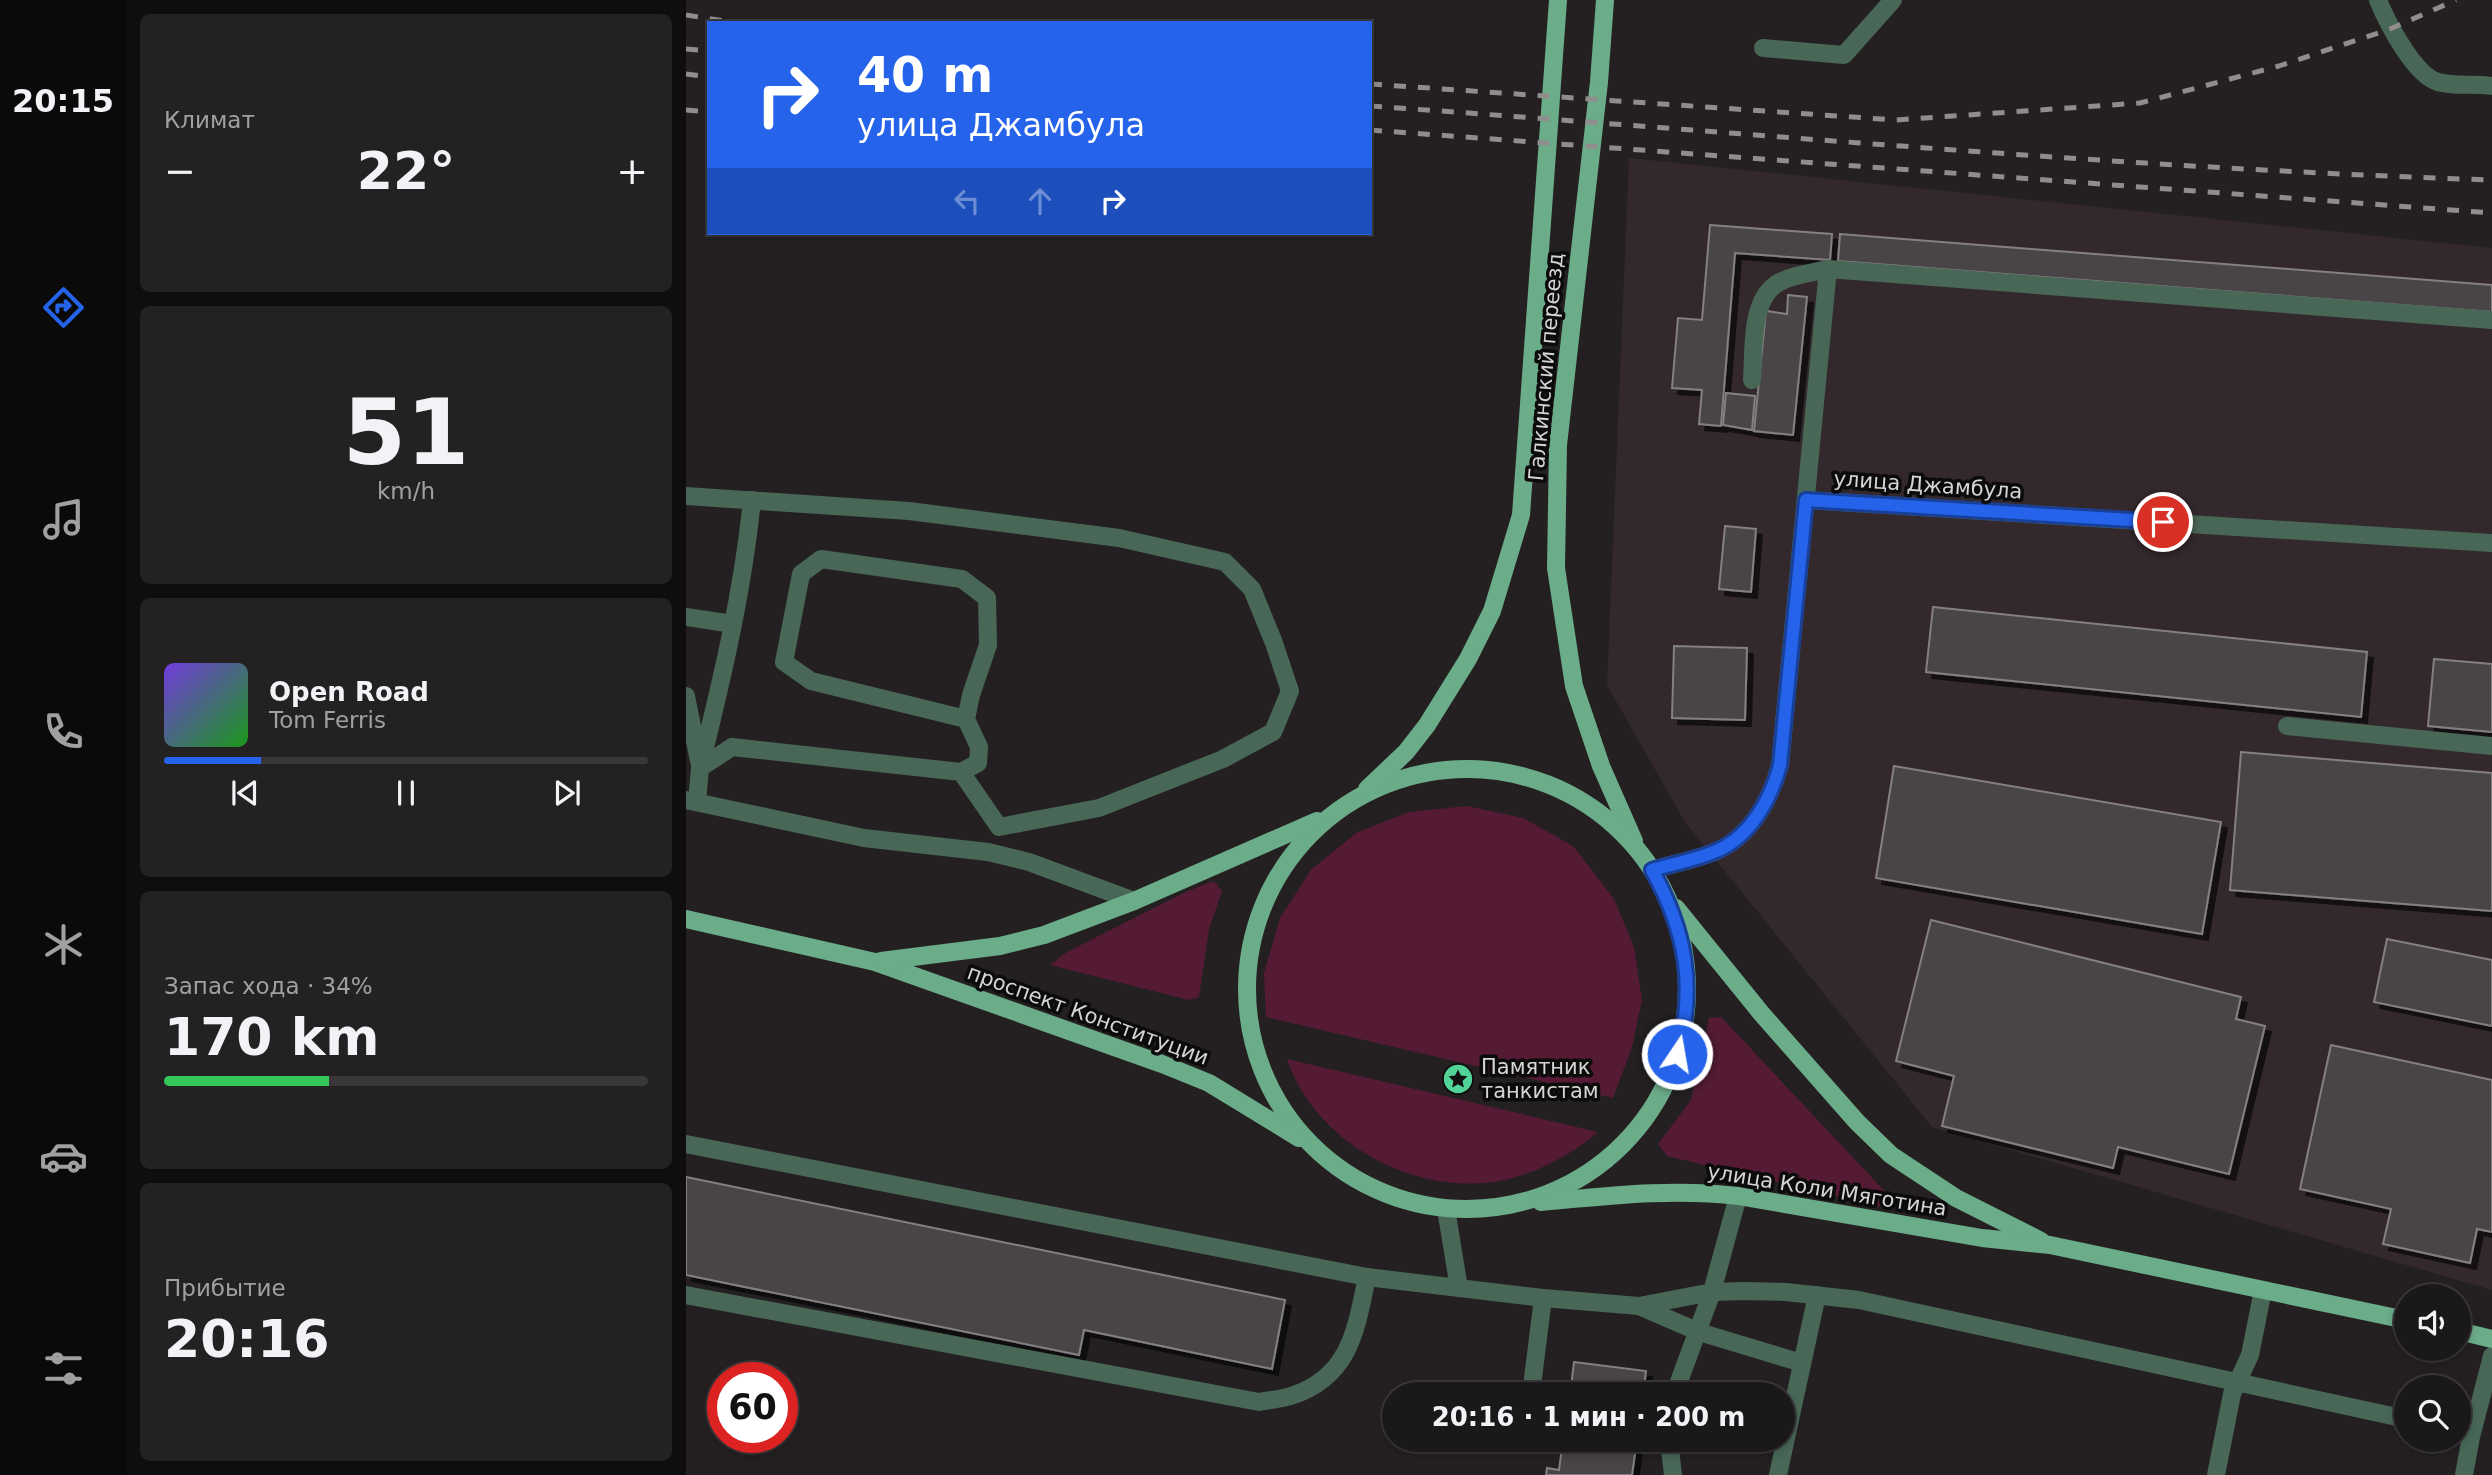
<!DOCTYPE html>
<html lang="ru">
<meta charset="utf-8">
<style>
:root{--surface:#1b181a;--page:#242123;--text:#f1f3f6;--muted:#a0a0a2;--line:#393739;--accent:#2563eb}
body{margin:0;font-family:"DejaVu Sans",sans-serif;background:var(--page);color:var(--text);height:100vh;display:flex;flex-direction:column;font-size:26px;white-space:nowrap}
*{box-sizing:border-box;margin:0}
p{font-size:23px;color:var(--muted)}
.icon{flex:none;width:38px;height:38px;fill:none;stroke:currentColor;stroke-width:2;stroke-linecap:round;stroke-linejoin:round}
.map{position:relative;flex:1;overflow:hidden}
.sheet{display:flex;flex-direction:column;gap:14px;padding:14px;background:#0f0d0e;width:560px}
.sheet>*{flex:none}
.guide{position:absolute;left:21px;top:21px;width:665px;height:214px;border-radius:0px;box-shadow:0 4px 10px #0003,0 0 0 2px var(--line);background:#2563eb;color:#fff;overflow:hidden}
.tools{position:absolute;left:1708px;top:1284px;display:grid;gap:14px}
.tools a{display:grid;place-items:center;width:77px;height:77px;border-radius:50%;background:var(--surface);box-shadow:0 4px 10px #0003,0 0 0 2px var(--line);font-size:35px}
.speed{position:absolute;left:21px;top:1362px;display:flex;gap:14px;font-size:35px;font-weight:700;text-align:center}
.speed>*{display:grid;place-content:center;width:91px;height:91px;border-radius:50%;background:var(--surface);box-shadow:0 4px 10px #0003,0 0 0 2px var(--line);line-height:1}
.speed .limit{border:10px solid #d22;background:#fff;color:#111}
.pin{position:absolute;display:grid;place-items:center;width:60px;height:60px;color:#fff;margin:-30px;border:4px solid #fff;border-radius:50%;box-shadow:0 2px 7px #0007}
.me{position:absolute;width:77px;margin:-38px;rotate:12deg;stroke-linejoin:round;filter:drop-shadow(0 0 5px #0008)}
.turn{display:flex;align-items:center;gap:24px;height:147px;padding:0 35px;font-size:32px}
.turn .icon{width:91px;height:91px;stroke-width:2.5}
.turn b{display:block;font-size:49px;line-height:60px}
.lanes{display:flex;align-items:center;height:66px;padding:0 35px;background:#0003;justify-content:center;gap:35px;direction:ltr}
.lanes .off{opacity:.35}
.big{font-size:52px;font-weight:700;line-height:1.1}
.sheet .card{flex:1;display:flex;flex-direction:column;justify-content:center;gap:10px;min-width:0;padding:0 24px;border-radius:10px;background:var(--page)}
.sheet .dial{align-items:center;gap:0}
.dial b{font-size:91px;line-height:1}
.song{display:flex;align-items:center;gap:21px}
.cover{width:84px;height:84px;border-radius:10px;background:linear-gradient(135deg,hsl(260 70% 55%),hsl(120 70% 35%))}
.played{height:7px;border-radius:4px;background:linear-gradient(90deg,var(--accent) 20%,var(--line) 20%)}
.keys{display:flex;justify-content:space-around;direction:ltr}
.heat{display:flex;justify-content:space-between;align-items:center;font-size:38px;direction:ltr}
.charge{height:10px;border-radius:5px;background:linear-gradient(90deg,#34c759 34%,var(--line) 0)}
.trip{position:absolute;left:696px;top:1382px;width:413px;height:70px;border-radius:35px;background:var(--surface);box-shadow:0 4px 10px #0003,0 0 0 2px var(--line);font-weight:700;line-height:70px;text-align:center}
main{display:flex;flex:1;min-height:0}
.menu{display:flex;flex-direction:column;width:126px;justify-content:space-around;align-items:center;background:#0b0a0a;color:var(--muted)}
.menu .icon{width:49px;height:49px}
.menu .current{color:var(--accent)}
.menu b{font-size:32px;color:var(--text)}
.map>svg:first-child{display:block}
.built{fill:#33282c}
.green{fill:#551b34}
.building{fill:#494446;stroke:#847f81;stroke-width:2;filter:url(#shadow)}
.lines{fill:none;stroke-linecap:round;stroke-linejoin:round}
.minor{stroke:#486756;stroke-width:18}
.major{stroke:#6bac89;stroke-width:18}
.rail{stroke:#908d8f;stroke-width:5;stroke-dasharray:12 12;stroke-linecap:butt}
.route-casing{stroke:#184099;stroke-width:18}
.route{stroke:#2563eb;stroke-width:12}
.labels{text-anchor:middle;dominant-baseline:central;stroke-width:7;stroke-linejoin:round;paint-order:stroke}
.street-label{font-size:21px;fill:#d6d4d5;stroke:#0c0b0b}
.poi-label{font-size:21px;fill:#d6d4d5;stroke:#0c0b0b;text-anchor:start}
</style>
<main>
<nav class="menu">
<b>20:15</b>
<svg class="icon current" aria-label="directions" viewBox="0 0 24 24"><path d="M12 3l9 9-9 9-9-9zM9 14v-3h6M13 9l2 2-2 2"/></svg>
<svg class="icon" aria-label="music" viewBox="0 0 24 24"><path d="M9 18V5l10-2v13"/><circle cx="6" cy="18" r="3"/><circle cx="16" cy="16" r="3"/></svg>
<svg class="icon" aria-label="phone" viewBox="0 0 24 24"><path d="M5 4h4l2 5-3 2q2 4 5 5l2-3 5 2v4C11 20 4 13 5 4z"/></svg>
<svg class="icon" aria-label="climate" viewBox="0 0 24 24"><path d="M12 3v18M4 7l16 10M4 17L20 7"/></svg>
<svg class="icon" aria-label="car" viewBox="0 0 24 24"><path d="M5 17H2v-5l4-1 3-4h7l3 4 3 1v5h-3M9 17h6M6 11h13"/><circle cx="7" cy="17" r="2"/><circle cx="17" cy="17" r="2"/></svg>
<svg class="icon" aria-label="filters" viewBox="0 0 24 24"><path d="M4 7h16M4 17h16"/><circle cx="9" cy="7" r="2"/><circle cx="15" cy="17" r="2"/></svg>
</nav>
<section class="sheet">
<div class="card"><p>Климат</p>
<div class="heat"><a>−</a><b class="big">22°</b><a>+</a></div>
</div>
<div class="card dial"><b>51</b><p>km/h</p></div>
<div class="card">
<div class="song"><i class="cover"></i><div><b>Open Road</b><p>Tom Ferris</p></div></div>
<div class="played"></div>
<div class="keys"><svg class="icon" aria-label="previous" viewBox="0 0 24 24"><path d="M18 5L8 12l10 7zM5 5v14"/></svg><svg class="icon" aria-label="pause" viewBox="0 0 24 24"><path d="M8 5v14M16 5v14"/></svg><svg class="icon" aria-label="next" viewBox="0 0 24 24"><path d="M6 5l10 7-10 7zM19 5v14"/></svg></div>
</div>
<div class="card"><p>Запас хода · 34%</p><b class="big">170 km</b><div class="charge"></div></div>
<div class="card"><p>Прибытие</p><b class="big">20:16</b></div>
</section>
<div class="map">
<svg width="1806" height="1475" viewBox="0 0 1806 1475">
<defs>
<filter id="shadow"><feDropShadow dx="6" dy="6" stdDeviation="0" flood-color="#0009"/></filter>
</defs>
<rect width="100%" height="100%" fill="#242022"/>
<path class="built" d="M 943,158 L 1806,248 L 1806,1290 L 1246,1127 L 999,822 L 921,685 Z"/>
<g class="green">
<path d="M 781,806 L 837,818 L 887,846 L 928,899 L 948,947 L 956,1000 L 946,1047 L 927,1098 L 580,1017 L 578,973 L 594,918 L 625,870 L 670,833 L 723,812 Z"/>
<path d="M 528,881 L 536,891 L 523,929 L 513,997 L 503,1000 L 364,965 L 381,952 L 502,891 Z"/>
<path d="M 1035,1017 L 1205,1198 L 1205,1209 L 981,1156 L 972,1144 L 1005,1100 L 1023,1018 Z"/>
<path d="M 601,1059 L 912,1132 C 886,1154 857,1170 823,1179 C 735,1200 630,1146 601,1059 Z"/>
</g>
<g class="building">
<path d="M 1024,225 L 1146,234 L 1144,260 L 1049,253 L 1035,426 L 1013,424 L 1016,390 L 986,388 L 992,318 L 1016,320 Z"/>
<path d="M 1154,234 L 1806,285 L 1806,312 L 1152,261 Z"/>
<path d="M 1102,295 L 1121,297 L 1107,435 L 1068,431 L 1080,311 L 1101,314 Z"/>
<path d="M 1040,393 L 1069,396 L 1066,430 L 1037,425 Z"/>
<path d="M 1039,526 L 1070,529 L 1065,592 L 1033,589 Z"/>
<path d="M 1247,607 L 1681,652 L 1675,717 L 1240,672 Z"/>
<path d="M 988,646 L 1061,648 L 1059,720 L 986,718 Z"/>
<path d="M 1748,659 L 1806,664 L 1806,732 L 1742,726 Z"/>
<path d="M 1555,752 L 1806,773 L 1806,911 L 1544,890 Z"/>
<path d="M 1208,766 L 1535,822 L 1516,934 L 1190,878 Z"/>
<path d="M 1245,920 L 1555,997 L 1550,1019 L 1579,1026 L 1543,1174 L 1432,1147 L 1427,1168 L 1256,1126 L 1268,1076 L 1210,1061 Z"/>
<path d="M 1701,939 L 1806,960 L 1806,1026 L 1688,1002 Z"/>
<path d="M 1645,1045 L 1806,1080 L 1806,1232 L 1791,1229 L 1784,1263 L 1697,1244 L 1705,1209 L 1614,1189 Z"/>
<path d="M 0,1177 L 599,1300 L 586,1369 L 398,1330 L 393,1355 L 0,1275 Z"/>
<path d="M 888,1362 L 960,1371 L 957,1395 L 884,1395 Z"/>
<path d="M 877,1440 L 951,1440 L 946,1475 L 860,1475 L 861,1468 L 873,1470 Z"/>
</g>
<g class="lines">
<g class="minor">
<path d="M 1692,0 C 1701,22 1728,75 1752,82 C 1768,87 1789,83 1806,86"/>
<path d="M 1077,48 L 1158,55 L 1207,0"/>
<path d="M 1066,380 C 1068,352 1064,303 1089,285 C 1104,275 1125,273 1142,269"/>
<path d="M 0,496 L 223,511 L 433,538 L 539,562 L 566,589 L 588,643 L 604,691 L 587,732 L 537,759 L 413,808 L 313,827 L 275,772 L 46,747 L 14,768 L 11,802"/>
<path d="M 1120,500 L 1806,543"/>
<path d="M 0,617 L 47,624"/>
<path d="M 0,696 L 13,761"/>
<path d="M 1601,726 L 1806,746"/>
<path d="M 14,768 C 36,679 57,591 66,500"/>
<path d="M 275,772 L 292,763 L 293,747 L 280,719 L 125,681 L 98,662 L 115,574 L 135,559 L 276,579 L 301,598 L 302,645 L 285,695 L 280,719"/>
<path d="M 0,800 L 178,838 L 302,852 L 343,862 L 448,901"/>
<path d="M 966,870 C 986,864 1009,860 1028,852 C 1064,838 1085,799 1094,765 L 1142,269 L 1806,320"/>
<path d="M 0,1144 L 681,1277 L 857,1298 L 953,1306 L 1026,1292 L 1057,1291 L 1100,1292 L 1173,1300 L 1720,1419"/>
<path d="M 760,1209 L 773,1288"/>
<path d="M 0,1295 L 573,1402 C 583,1400 595,1399 605,1396 C 664,1377 670,1330 681,1277"/>
<path d="M 953,1306 L 1013,1332 L 1116,1363"/>
<path d="M 850,1395 L 845,1394 L 857,1298"/>
<path d="M 988,1395 L 1026,1292 L 1052,1196"/>
<path d="M 983,1440 L 987,1475"/>
<path d="M 1092,1475 L 1131,1295"/>
<path d="M 1530,1475 L 1546,1394 L 1564,1355 L 1577,1290"/>
<path d="M 1778,1475 L 1785,1437 L 1806,1356"/>
</g>
<g class="major">
<path d="M 919,0 L 913,82 L 872,445 L 870,568 L 888,686 L 915,766 L 948,841"/>
<circle cx="781" cy="989" r="220"/>
<path d="M 681,789 L 720,752 L 741,725 L 782,659 L 806,611 L 835,515 L 872,0"/>
<path d="M 990,908 L 1075,1013 L 1171,1122 L 1205,1155 L 1270,1198 L 1355,1241"/>
<path d="M 0,919 L 189,962 L 476,1064 L 523,1083 L 613,1138"/>
<path d="M 195,961 L 314,946 L 358,935 L 448,901 L 631,821"/>
<path d="M 855,1202 C 921,1196 986,1188 1052,1196 L 1296,1238 L 1364,1245 L 1720,1320"/>
<path d="M 1773,1331 L 1806,1339"/>
</g>
<g class="rail">
<path d="M 0,15 L 51,23"/>
<path d="M 0,49 L 23,51"/>
<path d="M 0,74 L 23,77"/>
<path d="M 684,84 L 1210,120 L 1454,103 L 1593,66 L 1704,29 L 1770,0"/>
<path d="M 684,106 C 1058,132 1431,168 1806,180"/>
<path d="M 0,110 L 23,112"/>
<path d="M 684,130 L 1806,213"/>
</g>
</g>
<g class="lines">
<g class="route-casing">
<path id="route" d="M 991,1054 C 1011,987 999,929 966,870 C 986,864 1009,860 1028,852 C 1064,838 1085,799 1094,765 L 1120,500 L 1477,522"/>
</g>
<use href="#route" class="route"/>
</g>
<defs>
<g id="sight-disc" transform="scale(1.575)"><circle r="9.5" fill="#52d397" stroke="#0c0b0b"/><path d="M0-6L1.8-2.2L6-1.7L2.9 1.2L3.7 5.4L0 3.3L-3.7 5.4L-2.9 1.2L-6-1.7L-1.8-2.2Z" fill="#111"/></g>
</defs>
<g fill-rule="evenodd">
<use href="#sight-disc" x="772" y="1079"/>
</g>
<g class="labels">
<g class="street-label">
<text transform="translate(860 367) rotate(-85)">Галкинский переезд</text>
<text transform="translate(1242 485) rotate(4)">улица Джамбула</text>
<text transform="translate(402 1015) rotate(20)">проспект Конституции</text>
<text transform="translate(1141 1190) rotate(9)">улица Коли Мяготина</text>
</g>
<g class="poi-label">
<text x="795" y="1067">Памятник<tspan x="795" dy="24">танкистам</tspan></text>
</g>
</g>
</svg>
<div class="tools">
<a><svg class="icon" aria-label="sound" viewBox="0 0 24 24"><path d="M4 9h4l5-4v14l-5-4H4zM17 9q2 3 0 6"/></svg></a>
<a><svg class="icon" aria-label="search" viewBox="0 0 24 24"><circle cx="10" cy="10" r="6"/><path d="M15 15l6 6"/></svg></a>
</div>
<div class="speed"><div class="limit">60</div></div>
<div class="pin" style="left:1477px;top:522px;background:#d93025"><svg class="icon" aria-label="arrive" viewBox="0 0 24 24"><path d="M6 21V4h12l-3 4 3 4H6"/></svg></div>
<svg class="me" style="left:991px;top:1054px" viewBox="-20 -20 40 40"><circle r="17" fill="#2563eb" stroke="#fff" stroke-width="3"/><path d="M0-11L8 9 0 5-8 9z" fill="#fff"/></svg>
<div class="trip">20:16 · 1 мин · 200 m</div>
<div class="guide">
<div class="turn"><svg class="icon" aria-label="right" viewBox="0 0 24 24"><path d="M7 20v-9h11M14 6l5 5-5 5"/></svg><div><b>40 m</b>улица Джамбула</div></div>
<div class="lanes"><svg class="icon off" aria-label="left" viewBox="0 0 24 24"><path d="M17 20v-9H6M10 6l-5 5 5 5"/></svg><svg class="icon off" aria-label="ahead" viewBox="0 0 24 24"><path d="M12 20V5M6 11l6-6 6 6"/></svg><svg class="icon" aria-label="right" viewBox="0 0 24 24"><path d="M7 20v-9h11M14 6l5 5-5 5"/></svg></div>
</div>
</div>
</main>
